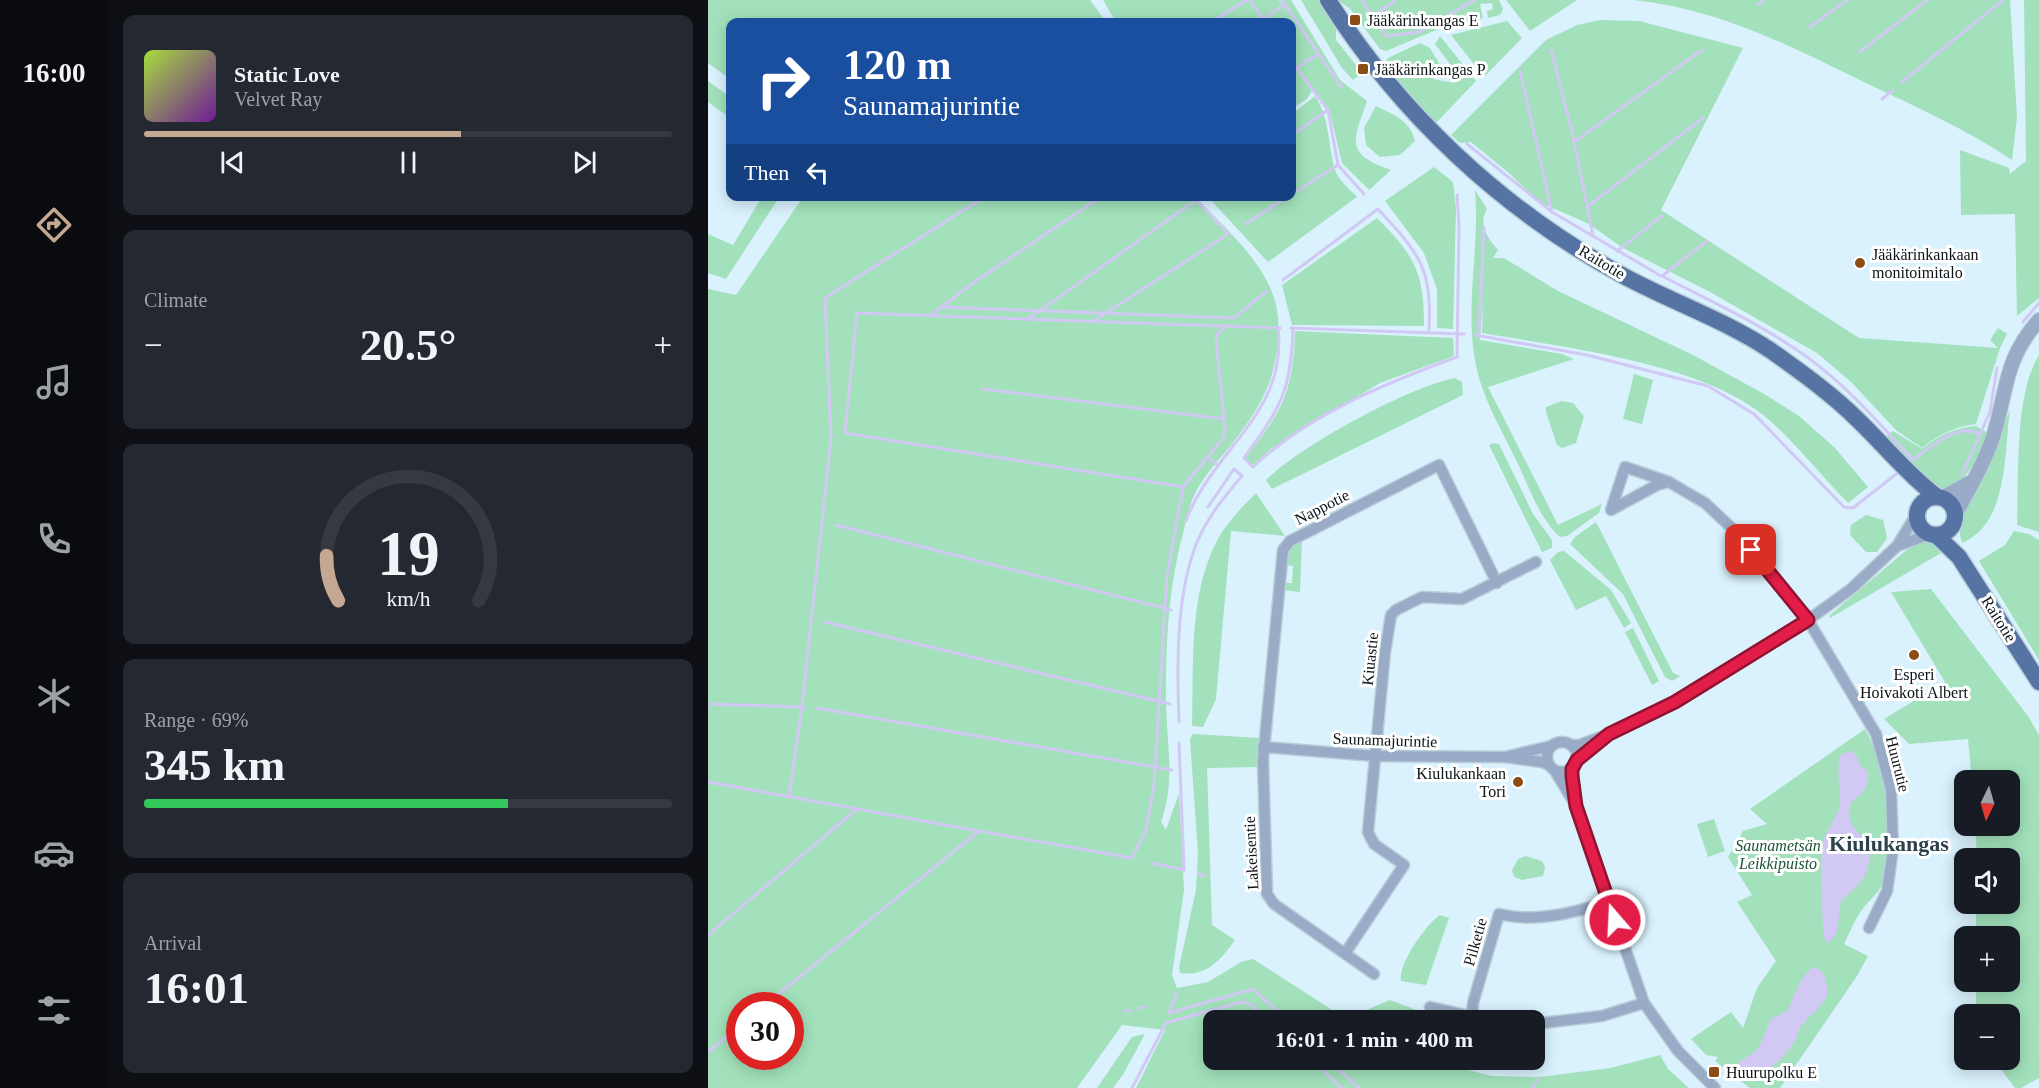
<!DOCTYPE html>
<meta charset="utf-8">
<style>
:root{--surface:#171b24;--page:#242831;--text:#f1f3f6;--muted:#9ea1a6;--line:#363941;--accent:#c4a891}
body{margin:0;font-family:Georgia,serif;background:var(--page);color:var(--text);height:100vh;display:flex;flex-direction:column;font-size:22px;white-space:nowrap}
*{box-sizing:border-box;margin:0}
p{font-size:20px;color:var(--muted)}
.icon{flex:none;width:33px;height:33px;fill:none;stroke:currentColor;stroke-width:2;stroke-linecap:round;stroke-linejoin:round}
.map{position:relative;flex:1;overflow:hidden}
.details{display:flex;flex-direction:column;gap:15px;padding:15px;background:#0d0f14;width:600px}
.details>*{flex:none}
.banner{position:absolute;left:18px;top:18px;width:570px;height:183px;border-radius:12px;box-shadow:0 3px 15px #0003;background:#1a4fa0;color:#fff;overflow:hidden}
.needle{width:39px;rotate:185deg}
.fabs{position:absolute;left:1246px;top:770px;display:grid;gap:12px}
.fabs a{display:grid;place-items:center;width:66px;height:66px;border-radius:12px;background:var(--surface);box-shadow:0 3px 15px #0003;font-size:30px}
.speed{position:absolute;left:18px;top:992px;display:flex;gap:12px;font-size:30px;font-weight:700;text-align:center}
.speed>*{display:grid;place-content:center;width:78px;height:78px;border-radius:50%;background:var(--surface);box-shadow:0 3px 15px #0003;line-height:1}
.speed .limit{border:9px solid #d22;background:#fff;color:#111}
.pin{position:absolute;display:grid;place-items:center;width:51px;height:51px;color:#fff;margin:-26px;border-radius:12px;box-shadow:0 3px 9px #0006}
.me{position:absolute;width:66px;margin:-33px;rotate:341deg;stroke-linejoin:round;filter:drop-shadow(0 0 4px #0008)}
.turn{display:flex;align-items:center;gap:21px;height:126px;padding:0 18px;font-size:27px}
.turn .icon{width:78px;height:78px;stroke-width:2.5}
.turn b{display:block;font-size:42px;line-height:51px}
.then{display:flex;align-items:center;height:57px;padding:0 18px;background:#0003;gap:12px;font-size:22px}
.big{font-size:45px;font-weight:700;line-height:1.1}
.details .card{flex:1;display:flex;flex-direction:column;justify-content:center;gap:9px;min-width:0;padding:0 21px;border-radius:12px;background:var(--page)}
.details .dial{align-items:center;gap:0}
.dial svg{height:156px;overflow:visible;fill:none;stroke:var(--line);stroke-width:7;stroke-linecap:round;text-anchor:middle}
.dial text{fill:var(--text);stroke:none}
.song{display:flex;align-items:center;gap:18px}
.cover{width:72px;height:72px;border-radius:9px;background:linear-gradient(135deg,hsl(80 70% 55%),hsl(280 70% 35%))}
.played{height:6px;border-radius:3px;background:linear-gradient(90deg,var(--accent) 60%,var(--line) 60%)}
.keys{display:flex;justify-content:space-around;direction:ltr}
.heat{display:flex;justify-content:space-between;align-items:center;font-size:33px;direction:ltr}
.charge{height:9px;border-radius:4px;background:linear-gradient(90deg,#34c759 69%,var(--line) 0)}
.trip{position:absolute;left:495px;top:1010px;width:342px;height:60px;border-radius:12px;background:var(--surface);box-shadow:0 3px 15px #0003;font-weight:700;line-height:60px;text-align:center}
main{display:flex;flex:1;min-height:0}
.tabs{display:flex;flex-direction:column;width:108px;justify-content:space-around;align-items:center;background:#090b0e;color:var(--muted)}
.tabs .icon{width:42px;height:42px}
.tabs .current{color:var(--accent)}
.tabs b{font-size:27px;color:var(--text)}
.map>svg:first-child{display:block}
.green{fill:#a2e1bb;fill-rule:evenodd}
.water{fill:#d1c9f4}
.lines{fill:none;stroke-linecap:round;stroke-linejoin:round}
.stream{stroke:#d1c9f4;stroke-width:3}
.minor-casing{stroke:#b8ced8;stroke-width:13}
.tertiary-casing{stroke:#b8ced8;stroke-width:16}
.primary-casing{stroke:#b8ced8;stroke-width:19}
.minor{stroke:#9aabc7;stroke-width:10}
.tertiary{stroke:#9aabc7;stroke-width:14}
.primary{stroke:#5573a3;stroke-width:16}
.route-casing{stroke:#92132f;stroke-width:15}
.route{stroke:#e11d48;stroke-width:10}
.poi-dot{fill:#8c4c16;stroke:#fff;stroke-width:2}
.labels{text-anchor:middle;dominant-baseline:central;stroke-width:6;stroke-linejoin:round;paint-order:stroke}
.poi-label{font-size:16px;fill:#0c1418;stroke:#fff;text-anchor:start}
.street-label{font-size:16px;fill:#0c1418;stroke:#fff}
.park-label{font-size:16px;font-style:italic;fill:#1b5336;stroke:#fff}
.district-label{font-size:22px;font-weight:bold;fill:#2d424b;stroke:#fff}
</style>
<main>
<nav class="tabs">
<b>16:00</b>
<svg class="icon current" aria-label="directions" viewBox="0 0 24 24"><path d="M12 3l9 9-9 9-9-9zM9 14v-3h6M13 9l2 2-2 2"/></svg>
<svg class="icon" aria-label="music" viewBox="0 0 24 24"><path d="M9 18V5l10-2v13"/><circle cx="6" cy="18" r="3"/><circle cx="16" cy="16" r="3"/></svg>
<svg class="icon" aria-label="phone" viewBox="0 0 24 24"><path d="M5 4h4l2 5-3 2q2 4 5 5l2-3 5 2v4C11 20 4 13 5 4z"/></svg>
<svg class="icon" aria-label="climate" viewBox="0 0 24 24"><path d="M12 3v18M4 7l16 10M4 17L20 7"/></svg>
<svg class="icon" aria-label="car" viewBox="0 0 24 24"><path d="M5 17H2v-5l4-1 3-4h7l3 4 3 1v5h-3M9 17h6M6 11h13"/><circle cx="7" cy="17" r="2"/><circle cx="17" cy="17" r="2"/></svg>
<svg class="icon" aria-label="filters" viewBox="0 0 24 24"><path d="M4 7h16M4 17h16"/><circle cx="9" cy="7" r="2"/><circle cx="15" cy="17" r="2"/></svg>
</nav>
<section class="details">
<div class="card">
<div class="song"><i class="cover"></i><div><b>Static Love</b><p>Velvet Ray</p></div></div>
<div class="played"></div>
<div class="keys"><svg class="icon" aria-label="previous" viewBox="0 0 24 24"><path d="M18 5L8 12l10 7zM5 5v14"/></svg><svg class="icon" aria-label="pause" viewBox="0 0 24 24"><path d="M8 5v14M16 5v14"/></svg><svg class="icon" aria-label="next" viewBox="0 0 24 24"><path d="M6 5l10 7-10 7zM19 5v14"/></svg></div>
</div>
<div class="card"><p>Climate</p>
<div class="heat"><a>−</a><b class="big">20.5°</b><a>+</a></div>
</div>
<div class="card dial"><svg viewBox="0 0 100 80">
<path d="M14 69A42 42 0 1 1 86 69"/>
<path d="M14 69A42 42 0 0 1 8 46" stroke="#c4a891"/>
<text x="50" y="56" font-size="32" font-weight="700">19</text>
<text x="50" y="72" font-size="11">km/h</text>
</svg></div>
<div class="card"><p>Range · 69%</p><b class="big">345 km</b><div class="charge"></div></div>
<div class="card"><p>Arrival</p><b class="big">16:01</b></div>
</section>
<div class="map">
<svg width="1331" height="1088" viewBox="0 0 1331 1088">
<rect width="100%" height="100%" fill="#d9f2fd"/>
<g class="green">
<path d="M 0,0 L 382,0 L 398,22 L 22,22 L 22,79 L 0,63 Z"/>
<path d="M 395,0 L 571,0 L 582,18 L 572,0 L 583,0 L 632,80 L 659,101 C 645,141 636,154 683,170 L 661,190 L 634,163 L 621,109 L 605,89 L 599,99 L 584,109 L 584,22 L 408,22 Z"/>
<path d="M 593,0 L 614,0 L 628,28 L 628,40 L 652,70 L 652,75 L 645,80 L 634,68 Z"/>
<path d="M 630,0 L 791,0 L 795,9 L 792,15 L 780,18 L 779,11 L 785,9 L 784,3 L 772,4 L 775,18 L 728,30 L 678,51 L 672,49 L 642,9 Z"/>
<path d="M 798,0 L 869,0 L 822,31 Z"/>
<path d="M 926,0 L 1302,0 L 1309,118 L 1304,160 C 1258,129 1208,107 1158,83 C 1080,45 1013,10 926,0 Z"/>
<path d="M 1316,0 L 1331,0 L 1331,298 L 1309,316 L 1307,214 L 1253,215 L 1252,150 L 1301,168 L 1302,174 L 1318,161 Z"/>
<path d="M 892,20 L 931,21 L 1035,48 L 953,210 L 1151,338 L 1290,348 L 1282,340 L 1290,328 L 1299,334 L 1292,348 L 1268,424 C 1246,427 1232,434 1214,448 L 1189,431 L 1143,382 L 1109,353 L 1002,292 L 915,248 L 881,224 L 831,202 L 802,174 L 763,142 L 752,143 L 743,135 L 838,40 L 869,25 Z"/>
<path d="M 799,21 L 814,38 L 776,77 L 743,35 Z"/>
<path d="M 732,36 L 768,81 L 727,124 L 676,64 L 680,58 L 712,43 L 722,48 L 732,65 L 725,79 L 746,83 L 751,76 L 727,44 Z"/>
<path d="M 0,81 L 22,97 L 22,118 L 0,102 Z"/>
<path d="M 607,96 C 623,120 619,146 628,172 C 631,181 643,190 649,197 L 560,262 L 500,197 L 584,196 L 584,114 Z"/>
<path d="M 668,106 C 686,115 702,120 707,141 L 692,155 L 672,157 L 658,145 L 656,128 Z"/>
<path d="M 726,167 L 745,182 L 748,209 L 745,329 L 729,328 L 729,289 L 716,253 L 677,201 Z"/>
<path d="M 767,190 L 779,209 C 770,224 779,238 790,250 L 781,264 L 785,258 L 796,258 L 850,291 L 985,355 L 1058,395 L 1091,416 L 1126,447 L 1160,487 L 1140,503 C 1113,476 1080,433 1050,411 C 984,362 855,347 774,333 L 775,302 L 772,340 L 854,354 L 866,359 L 780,387 L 850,525 L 894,504 L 891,513 L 859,536 L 852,537 C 832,519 822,490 811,466 C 795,432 773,397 767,360 C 757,305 772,246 767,190 Z"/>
<path d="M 62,197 L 69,197 L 70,199 L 18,279 L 0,273 L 0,234 L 25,245 L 52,200 Z"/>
<path d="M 95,197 L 487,197 C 518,229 567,270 570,318 C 573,375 553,408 519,450 C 507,464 492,481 485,498 C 480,511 477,525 474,538 C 461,586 458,641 458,691 C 457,736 469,779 453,822 L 458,830 L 471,793 L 476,890 L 464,975 L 469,988 L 500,982 L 533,962 L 545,959 L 640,1020 L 506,1020 L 506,1059 L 715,1059 L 784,1076 L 831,1077 L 903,1068 L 952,1055 L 960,1069 L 981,1088 L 428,1088 L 457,1030 L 414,1025 L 369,1088 L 0,1088 L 0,289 L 28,295 ZM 32,1005 L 82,1005 L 82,1056 L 32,1056 Z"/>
<path d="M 669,218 C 707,256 716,273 716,326 L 584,325 L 574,285 Z"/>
<path d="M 587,331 L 745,338 L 746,356 L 672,383 L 564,448 L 545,465 L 537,458 C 575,411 585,392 587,331 Z"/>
<path d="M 1331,355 L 1331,532 L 1309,525 C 1311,477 1306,395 1331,355 Z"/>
<path d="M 926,374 L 945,380 L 934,424 L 915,419 Z"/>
<path d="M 747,378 L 754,382 L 755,395 L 564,489 L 558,480 C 592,446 700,387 747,378 Z"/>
<path d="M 854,401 L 865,403 L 876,416 L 868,443 L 854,448 L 849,445 L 838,412 L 838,407 Z"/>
<path d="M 1302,409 C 1296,453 1301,523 1254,543 C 1244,515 1272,482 1283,457 C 1290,442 1296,425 1302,409 Z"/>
<path d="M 1268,426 L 1280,433 C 1269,456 1255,498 1225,486 L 1176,438 L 1185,431 L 1214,449 C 1232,435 1246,428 1268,426 Z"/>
<path d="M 785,443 L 791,444 L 825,514 L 844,540 L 844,548 L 834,552 L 781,445 Z"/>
<path d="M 548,493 L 577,536 L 523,531 L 508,699 L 495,727 L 484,726 C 486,665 480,594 510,539 C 520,521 534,507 548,493 Z"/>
<path d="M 1158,515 L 1175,520 L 1179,538 L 1169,552 L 1158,552 L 1142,535 L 1143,525 Z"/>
<path d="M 888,522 L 965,673 L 972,676 L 964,681 L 957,677 L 915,594 L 862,544 L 867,537 Z"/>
<path d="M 1306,531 L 1321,534 L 1331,540 L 1331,660 L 1271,561 L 1297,545 Z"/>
<path d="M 594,538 L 592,592 L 575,590 L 575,583 L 584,583 L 585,566 L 577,565 C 578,551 582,546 594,538 Z"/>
<path d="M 1217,541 L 1226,543 L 1233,553 L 1122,618 L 1121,616 L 1202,547 Z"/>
<path d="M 856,551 L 903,590 L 923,623 L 916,628 L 898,596 L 868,610 L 842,560 L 850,552 Z"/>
<path d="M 1223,589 L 1320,716 L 1331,735 L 1331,1078 L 1313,1088 L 1307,1088 L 1285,1059 L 1302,1059 L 1302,1014 L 1264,1014 L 1268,1006 L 1268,981 L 1302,981 L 1302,936 L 1268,936 L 1268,903 L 1302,903 L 1302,858 L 1269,858 L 1267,825 L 1302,825 L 1302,780 L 1264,780 L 1260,739 L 1201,744 L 1176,719 L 1237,682 L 1183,592 Z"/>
<path d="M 925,628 L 951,681 L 944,685 L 917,632 Z"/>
<path d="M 1157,729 C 1177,763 1192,849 1173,886 C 1170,894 1161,900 1156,907 C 1147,919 1142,932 1136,944 L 1160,956 L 1149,976 L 1072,1088 L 1042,1088 L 1007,1061 L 1010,1057 L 998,1055 L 983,1039 L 1023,1012 L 1035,1028 L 1049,988 L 1068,961 L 1029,902 L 1044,895 L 1020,857 L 1035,831 L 1059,824 L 1042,809 Z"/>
<path d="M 485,734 L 553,738 L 551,767 L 499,768 L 504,925 L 527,940 C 513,960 498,977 472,973 L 471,967 L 488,890 L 490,853 L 482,739 Z"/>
<path d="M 1006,819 L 1017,851 L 1000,857 L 989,824 Z"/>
<path d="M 818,856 L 834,861 L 837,868 L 835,876 L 814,880 L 806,877 L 804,870 L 810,859 Z"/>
<path d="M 732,915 L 741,918 L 718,985 L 693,981 C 689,965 719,923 732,915 Z"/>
<path d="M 682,1000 L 716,1013 L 714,1020 L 650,1020 L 656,1011 Z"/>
<path d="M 437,1034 L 416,1073 L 405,1088 L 389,1088 L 424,1037 Z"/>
</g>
<g class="water">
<path d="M 1143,751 L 1148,754 L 1152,765 L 1160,772 C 1161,786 1155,794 1144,801 C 1129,835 1178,834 1156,877 C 1150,887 1141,893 1133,901 L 1129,932 L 1123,941 L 1118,942 C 1113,934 1112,855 1115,842 C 1118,830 1127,821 1131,809 C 1135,790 1126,773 1133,754 Z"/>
<path d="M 1104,967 C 1118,969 1120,984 1119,996 L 1107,1012 L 1098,1019 L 1097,1024 L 1093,1025 C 1085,1053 1069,1064 1044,1080 L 1031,1075 L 1029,1064 L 1050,1049 L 1063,1019 L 1079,1011 L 1093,980 Z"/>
</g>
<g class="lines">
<g class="stream">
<path d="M 542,0 L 557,22"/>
<path d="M 574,0 L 634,88"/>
<path d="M 654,0 L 678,36 L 711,32 L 767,0"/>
<path d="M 1050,5 L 1056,0"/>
<path d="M 665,16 L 688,0"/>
<path d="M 503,22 L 539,0"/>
<path d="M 551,22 L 577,4"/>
<path d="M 1102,27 L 1139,0"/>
<path d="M 843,50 L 864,132 L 885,235"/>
<path d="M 1152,52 L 1219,0"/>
<path d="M 584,62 L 620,110 L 630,165 L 656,194"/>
<path d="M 584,71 L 610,54"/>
<path d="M 812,71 L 844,212 L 953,276"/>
<path d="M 1194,82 L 1295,0"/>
<path d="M 1174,99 L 1185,90"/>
<path d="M 584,135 L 620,110"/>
<path d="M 866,142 L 994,50"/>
<path d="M 759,144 L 844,212"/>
<path d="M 584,194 L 630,165"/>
<path d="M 879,207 L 995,118"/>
<path d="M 538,224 L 580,196"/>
<path d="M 999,241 L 954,276 C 1002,301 1055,325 1099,357 C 1139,386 1172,424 1205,460 C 1221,448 1250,422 1272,434"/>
<path d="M 909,251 L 954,216"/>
<path d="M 575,280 L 670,209 C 712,254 724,268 721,331"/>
<path d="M 233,307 L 526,318 L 559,291"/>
<path d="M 223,315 L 265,283 L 394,196"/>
<path d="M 320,319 L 488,200"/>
<path d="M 387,320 L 520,234 L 485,196"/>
<path d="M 1315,322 L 1331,303"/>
<path d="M 583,328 L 756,334"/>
<path d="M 585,328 C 583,392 573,407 536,458 L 545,467 C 601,414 678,383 749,357 L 751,226 L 749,195"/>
<path d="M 767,335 L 879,355 L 1000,386 L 1046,414 L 1136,507 L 1145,508 L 1192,471"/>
<path d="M 771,335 L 776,227"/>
<path d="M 275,389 L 516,419"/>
<path d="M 500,457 L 509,465"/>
<path d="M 1254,474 L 1282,412 L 1289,368"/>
<path d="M 475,487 L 137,433 L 149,313 L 572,328"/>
<path d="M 478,521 C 504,449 580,414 570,328"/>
<path d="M 128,525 L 456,608"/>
<path d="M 456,610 L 463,610"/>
<path d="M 117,622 L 462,704"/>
<path d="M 0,704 L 97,707"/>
<path d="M 109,708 L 464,770"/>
<path d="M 471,722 C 469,668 468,604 485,553 C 494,524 515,498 534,476 L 526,469 L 500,507"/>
<path d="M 0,782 L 271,831"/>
<path d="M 81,797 L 94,706 L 123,438 L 117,298 L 278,196"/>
<path d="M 444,863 L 476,870 L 471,743"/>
<path d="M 491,874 L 497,876"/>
<path d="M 0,935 L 149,809"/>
<path d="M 57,1005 L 271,831 L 424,858 L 438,830 L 446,785 L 459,576 L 475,487 L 515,438 L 517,429 L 508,340 L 510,333 L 518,326"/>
<path d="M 431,1008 L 437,1007"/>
<path d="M 417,1011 L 422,1011"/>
<path d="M 461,1013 L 545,989 L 579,1020"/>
<path d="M 461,1013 L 469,992"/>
<path d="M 0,1052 L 32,1026"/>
<path d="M 602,1059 L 634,1088"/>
<path d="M 620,1059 L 651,1088"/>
<path d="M 424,1088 L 458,1023 L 533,1002 L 542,1004 L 559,1020"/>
<path d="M 825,1088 L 829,1080"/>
</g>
<g class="minor-casing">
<g id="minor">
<path d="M 961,482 L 949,485 L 903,510 L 917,467 L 961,482 L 978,492 L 997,503 L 1028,532 L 1100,620 L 1168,734 L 1183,789 L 1185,849 L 1179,891 L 1161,928"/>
<path d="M 1189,546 L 1222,534"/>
<circle cx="854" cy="757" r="15"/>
<path d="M 863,745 L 871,745 L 901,734 L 959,706 L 1100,620 L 1143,589 L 1189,546 L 1208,515"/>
<path d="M 555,747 L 667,756 L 797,757"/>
<path d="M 869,760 L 896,738"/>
<path d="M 841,765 L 834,762 L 797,757 L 843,746"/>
<path d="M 864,769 L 868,806 L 936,1003 L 970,1051 L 1007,1088"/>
<path d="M 847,771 L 868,806"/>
<path d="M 638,952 L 696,865 L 666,844 L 660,832 L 677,652 L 683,615 L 688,610 L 714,597 L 754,599 L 828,562"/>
<path d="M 666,974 L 566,904 L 559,894 L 555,760 L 575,550 L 582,541 L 731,465 L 789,583"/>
<path d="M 722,1007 L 779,1020"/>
<path d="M 764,1017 L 765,1003 L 791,914 C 827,923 865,913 900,902"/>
<path d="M 826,1024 L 894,1016 L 936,1003"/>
</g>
</g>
<g class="tertiary-casing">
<g id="tertiary">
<path d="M 1234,498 L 1265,481"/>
<path d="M 1247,515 C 1260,491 1275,466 1284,440 C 1300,392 1294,362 1331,320"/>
</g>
</g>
<g class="primary-casing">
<g id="primary">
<path d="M 620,0 C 692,114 794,209 912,274 C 961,301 1015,319 1062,350 C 1093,372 1124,394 1151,421 C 1177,446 1199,474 1228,496"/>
<circle cx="1228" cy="516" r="19"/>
<path d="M 1228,535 L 1251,557 L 1331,682"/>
</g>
</g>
<use href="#minor" class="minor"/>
<use href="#tertiary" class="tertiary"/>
<use href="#primary" class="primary"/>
</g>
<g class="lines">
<g class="route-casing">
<path id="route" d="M 907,920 L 868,806 L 864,776 L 864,769 L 869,760 L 901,734 L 967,702 L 1100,620 L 1043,550"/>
</g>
<use href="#route" class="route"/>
</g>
<g class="poi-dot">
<rect x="641" y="14" width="12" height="12" rx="3"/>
<rect x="649" y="63" width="12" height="12" rx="3"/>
<circle cx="1152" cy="263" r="6"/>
<circle cx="1206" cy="655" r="6"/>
<circle cx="810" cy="782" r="6"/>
<rect x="1000" y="1066" width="12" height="12" rx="3"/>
</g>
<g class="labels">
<g class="poi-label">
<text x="659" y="20">Jääkärinkangas E</text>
<text x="667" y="69">Jääkärinkangas P</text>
<text x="1164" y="254">Jääkärinkankaan<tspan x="1164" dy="18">monitoimitalo</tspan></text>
<text x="1206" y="674" text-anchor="middle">Esperi<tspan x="1206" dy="18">Hoivakoti Albert</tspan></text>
<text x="798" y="773" text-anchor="end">Kiulukankaan<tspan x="798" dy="18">Tori</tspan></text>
<text x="1018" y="1072">Huurupolku E</text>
</g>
<g class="street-label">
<text transform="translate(894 262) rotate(31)">Raitotie</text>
<text transform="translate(614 507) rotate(-27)">Nappotie</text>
<text transform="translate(1291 619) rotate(58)">Raitotie</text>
<text transform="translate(662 659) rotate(-84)">Kiuastie</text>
<text transform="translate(677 740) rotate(2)">Saunamajurintie</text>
<text transform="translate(1190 764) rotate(76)">Huurutie</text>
<text transform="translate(543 853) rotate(-93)">Lakeisentie</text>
<text transform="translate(767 942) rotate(-74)">Pilketie</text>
</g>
<g class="park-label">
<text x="1070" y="845">Saunametsän<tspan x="1070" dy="18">Leikkipuisto</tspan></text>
</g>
<g class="district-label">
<text x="1181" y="843">Kiulukangas</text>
</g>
</g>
</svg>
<div class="fabs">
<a><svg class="needle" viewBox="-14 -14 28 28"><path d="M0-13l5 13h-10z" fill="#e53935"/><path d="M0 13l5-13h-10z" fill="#9ea1a6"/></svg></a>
<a><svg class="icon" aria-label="sound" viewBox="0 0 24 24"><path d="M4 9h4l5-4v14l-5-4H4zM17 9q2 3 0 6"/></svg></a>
<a>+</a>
<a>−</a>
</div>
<div class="speed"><div class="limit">30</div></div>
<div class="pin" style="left:1043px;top:550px;background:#d93025"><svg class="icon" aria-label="arrive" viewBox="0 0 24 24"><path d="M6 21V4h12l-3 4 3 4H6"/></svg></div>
<svg class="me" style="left:907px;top:920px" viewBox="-20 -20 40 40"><circle r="17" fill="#e11d48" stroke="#fff" stroke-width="3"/><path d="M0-11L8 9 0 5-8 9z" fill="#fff"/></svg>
<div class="trip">16:01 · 1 min · 400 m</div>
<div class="banner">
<div class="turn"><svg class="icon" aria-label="right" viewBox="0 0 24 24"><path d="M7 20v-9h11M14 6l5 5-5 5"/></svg><div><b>120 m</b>Saunamajurintie</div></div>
<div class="then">Then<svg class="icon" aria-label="left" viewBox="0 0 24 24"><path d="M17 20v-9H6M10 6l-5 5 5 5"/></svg></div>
</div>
</div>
</main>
